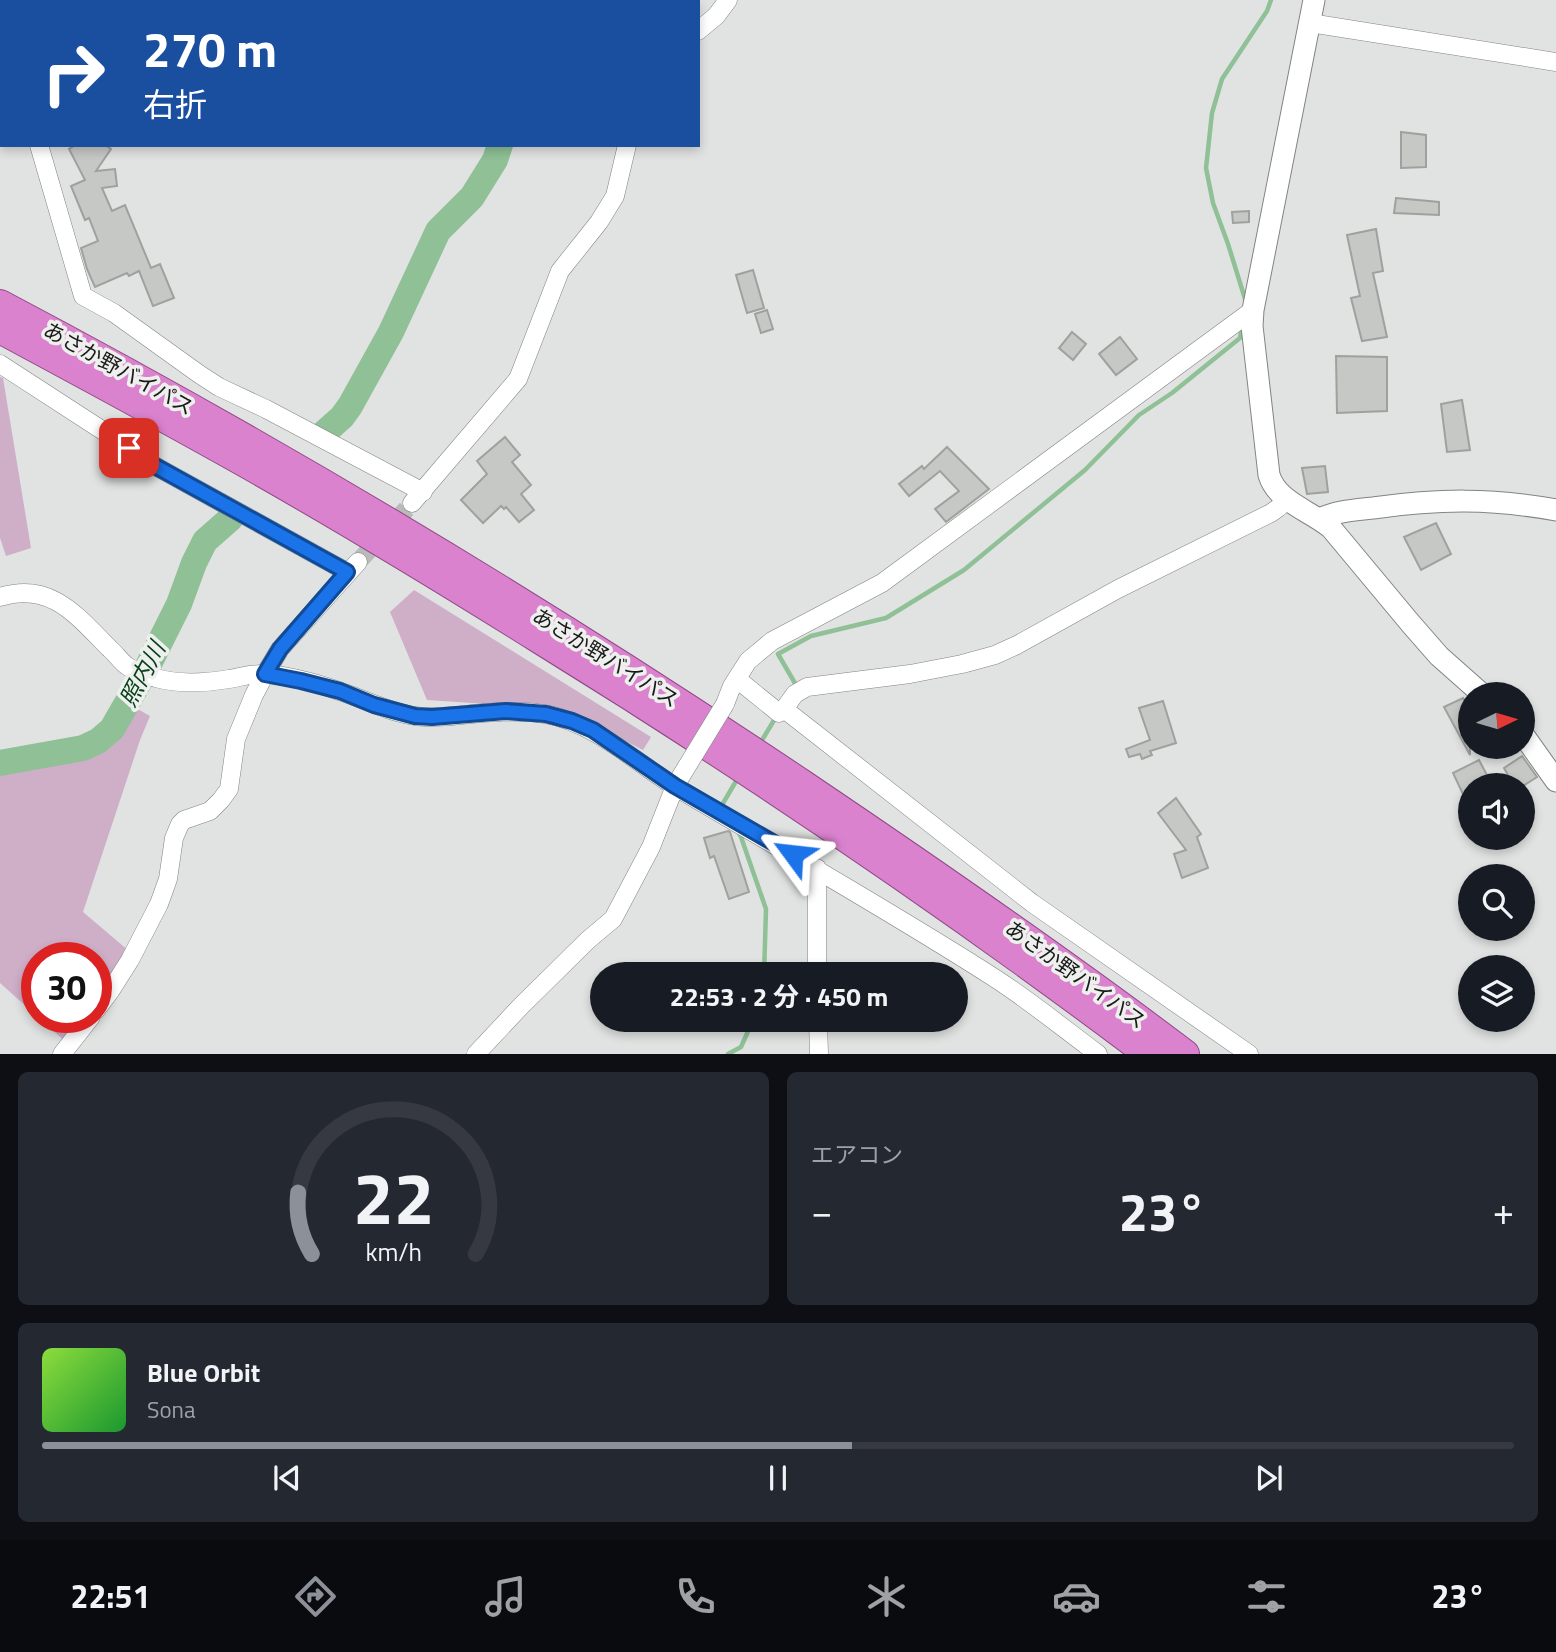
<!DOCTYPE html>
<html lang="ja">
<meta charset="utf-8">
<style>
:root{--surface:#171b24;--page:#242831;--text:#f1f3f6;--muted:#9ea1a6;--line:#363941;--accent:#8c9099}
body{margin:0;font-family:"Titillium Web","Noto Sans JP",sans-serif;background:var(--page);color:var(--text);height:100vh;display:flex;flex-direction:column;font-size:26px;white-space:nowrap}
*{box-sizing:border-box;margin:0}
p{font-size:23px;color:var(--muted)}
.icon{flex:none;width:38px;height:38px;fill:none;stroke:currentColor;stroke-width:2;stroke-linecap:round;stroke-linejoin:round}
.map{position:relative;height:1054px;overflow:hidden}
.drawer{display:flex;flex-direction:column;gap:18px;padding:18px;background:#0d0f14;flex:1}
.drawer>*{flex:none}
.banner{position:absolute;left:0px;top:0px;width:700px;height:147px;box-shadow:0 4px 10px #0003;background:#1a4fa0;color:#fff;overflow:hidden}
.needle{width:46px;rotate:85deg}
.fabs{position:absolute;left:1458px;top:682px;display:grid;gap:14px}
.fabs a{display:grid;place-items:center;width:77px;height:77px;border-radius:50%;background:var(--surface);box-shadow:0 4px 10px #0003;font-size:35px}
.speed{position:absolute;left:21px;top:942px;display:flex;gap:14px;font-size:35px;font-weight:700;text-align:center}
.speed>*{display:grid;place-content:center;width:91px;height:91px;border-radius:50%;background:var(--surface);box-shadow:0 4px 10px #0003;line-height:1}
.speed .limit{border:10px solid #d22;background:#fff;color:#111}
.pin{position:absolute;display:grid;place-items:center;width:60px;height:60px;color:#fff;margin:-30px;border-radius:14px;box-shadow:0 4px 10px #0006}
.me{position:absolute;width:77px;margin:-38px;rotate:300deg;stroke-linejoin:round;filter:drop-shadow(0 0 5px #0008)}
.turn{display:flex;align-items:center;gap:24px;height:147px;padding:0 28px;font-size:32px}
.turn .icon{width:91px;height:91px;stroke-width:2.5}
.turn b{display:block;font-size:49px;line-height:60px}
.big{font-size:52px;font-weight:700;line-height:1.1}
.drawer .widget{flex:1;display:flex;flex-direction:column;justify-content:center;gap:10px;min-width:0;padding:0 24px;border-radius:10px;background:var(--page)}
.drawer .dial{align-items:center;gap:0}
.dial svg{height:182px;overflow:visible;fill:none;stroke:var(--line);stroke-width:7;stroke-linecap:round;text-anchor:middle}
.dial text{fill:var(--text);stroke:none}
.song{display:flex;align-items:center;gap:21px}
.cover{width:84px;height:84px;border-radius:10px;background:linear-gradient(135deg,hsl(90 70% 55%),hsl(130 70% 35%))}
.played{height:7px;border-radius:4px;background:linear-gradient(90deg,var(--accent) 55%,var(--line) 55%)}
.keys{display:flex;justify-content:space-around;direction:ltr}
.heat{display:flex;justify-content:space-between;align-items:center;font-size:38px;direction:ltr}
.drawer .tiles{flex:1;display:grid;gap:18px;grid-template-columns:1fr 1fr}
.widget:last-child{grid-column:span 2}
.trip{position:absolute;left:590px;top:962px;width:378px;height:70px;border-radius:35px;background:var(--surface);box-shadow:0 4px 10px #0003;font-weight:700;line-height:70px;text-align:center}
.tabs{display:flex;height:112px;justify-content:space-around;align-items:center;background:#090b0e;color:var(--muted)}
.tabs .icon{width:49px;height:49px}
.tabs .on{color:var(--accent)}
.tabs b{font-size:32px;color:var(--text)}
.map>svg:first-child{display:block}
.green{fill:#cfaec8}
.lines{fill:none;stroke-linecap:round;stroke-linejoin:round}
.stream{stroke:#8fc096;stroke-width:4.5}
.river{stroke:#8fc096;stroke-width:26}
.building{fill:#c6c8c6;stroke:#9ea19e;stroke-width:2}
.minor-tunnel{stroke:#b8bbb9;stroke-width:18;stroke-dasharray:18 9;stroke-linecap:butt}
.minor-casing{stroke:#828482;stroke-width:19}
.tertiary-casing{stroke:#828482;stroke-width:23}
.trunk-casing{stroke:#904886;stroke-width:30}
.minor{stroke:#fff;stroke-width:18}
.tertiary{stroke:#fff;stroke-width:21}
.trunk{stroke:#da82ce;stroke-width:28}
.minor-bridge-casing{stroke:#828482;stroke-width:19;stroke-linecap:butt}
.minor-bridge{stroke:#fff;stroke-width:18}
.route-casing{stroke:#114b97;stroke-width:18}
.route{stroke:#1a73e8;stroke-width:12}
.labels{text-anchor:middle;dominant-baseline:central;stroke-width:7;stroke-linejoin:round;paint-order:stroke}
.street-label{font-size:21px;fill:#191919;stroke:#eef0ee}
.water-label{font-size:23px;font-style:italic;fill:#084119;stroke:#eef0ee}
</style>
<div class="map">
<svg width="1556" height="1054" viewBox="0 0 1556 1054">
<rect width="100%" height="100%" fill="#e0e3e1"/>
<g class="green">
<path d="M 0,377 L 3,378 L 31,548 L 6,556 L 0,538 Z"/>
<path d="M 414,590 L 651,737 L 643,750 L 563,709 L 427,700 L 390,612 Z"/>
<path d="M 127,703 L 150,716 L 140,740 L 83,912 L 129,951 L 96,1000 L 96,957 L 37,957 L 37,1016 L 0,983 L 0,771 L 5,766 L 91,739 Z"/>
<path d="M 38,1017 L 85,1017 L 67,1043 Z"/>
</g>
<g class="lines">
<g class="stream">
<path d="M 1246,302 L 1228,244 L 1213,203 L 1206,168 L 1212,113 L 1222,79 L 1267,11 L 1271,0"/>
<path d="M 794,689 L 796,685 L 778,654 L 811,636 L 886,618 L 964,570 L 1085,470 L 1139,415 L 1172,393 L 1240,338 L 1242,325"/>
<path d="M 759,745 L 776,717"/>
<path d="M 723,808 L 722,805 L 739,776"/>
<path d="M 737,830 L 741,837 L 766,909 L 764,975"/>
<path d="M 728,1054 L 741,1047 L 753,1020"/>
</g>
<g class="river">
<path d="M 576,2 L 577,0"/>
<path d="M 324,433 L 342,417 L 350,406 L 391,332 L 438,231 L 472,197 L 495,160 L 500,145"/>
<path d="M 0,763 L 83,748 L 98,741 L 112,729 L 146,670 L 179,604 L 194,563 L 205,541 L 230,519"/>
</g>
</g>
<g class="building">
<path d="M 1401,132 L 1426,135 L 1426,167 L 1401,168 Z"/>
<path d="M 76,145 L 105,145 L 111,149 L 96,171 L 115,169 L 117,186 L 102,188 L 112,211 L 125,205 L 151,268 L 160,264 L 174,298 L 153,306 L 139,271 L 129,276 L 127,273 L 95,287 L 87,269 L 81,248 L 98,241 L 89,218 L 85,220 L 71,186 L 85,180 L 69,149 Z"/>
<path d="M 1396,198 L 1439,202 L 1439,215 L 1394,213 Z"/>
<path d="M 1249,211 L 1249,222 L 1233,223 L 1232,212 Z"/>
<path d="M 1376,229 L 1383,271 L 1373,273 L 1387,337 L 1362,341 L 1351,298 L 1360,296 L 1347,235 Z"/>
<path d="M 753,270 L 764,308 L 747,313 L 736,275 Z"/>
<path d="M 767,310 L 773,329 L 761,333 L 755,314 Z"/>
<path d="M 1072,332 L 1086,344 L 1073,360 L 1059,348 Z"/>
<path d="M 1120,337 L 1137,359 L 1116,375 L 1099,354 Z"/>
<path d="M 1336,356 L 1387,357 L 1387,411 L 1337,413 Z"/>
<path d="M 1462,400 L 1470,450 L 1447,452 L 1441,404 Z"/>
<path d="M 505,437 L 520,455 L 512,462 L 531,485 L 521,494 L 534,510 L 519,522 L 506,507 L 504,509 L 501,506 L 483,523 L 461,500 L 487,474 L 477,461 Z"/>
<path d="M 947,447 L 989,489 L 946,522 L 935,509 L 959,491 L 940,471 L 909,496 L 899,484 L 922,466 L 924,469 Z"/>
<path d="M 1325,466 L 1328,492 L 1307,494 L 1302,468 Z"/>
<path d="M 1436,523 L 1451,554 L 1421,570 L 1404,537 Z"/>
<path d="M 1463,698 L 1470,710 L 1470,755 L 1444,707 Z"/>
<path d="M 1163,701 L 1176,743 L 1150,751 L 1152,755 L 1142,759 L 1140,754 L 1129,757 L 1126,749 L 1150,740 L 1139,708 Z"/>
<path d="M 1522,756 L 1537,777 L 1523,786 L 1514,786 L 1504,768 Z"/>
<path d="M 1479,760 L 1489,779 L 1478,786 L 1470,786 L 1470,809 L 1453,773 Z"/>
<path d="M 1176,798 L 1201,834 L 1197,837 L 1208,868 L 1182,878 L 1174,854 L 1186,850 L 1158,813 Z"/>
<path d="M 728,831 L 730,832 L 749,892 L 729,899 L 714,856 L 710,858 L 704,838 Z"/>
</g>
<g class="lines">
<path class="minor-tunnel" d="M 358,562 L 412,503"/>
<g class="minor-casing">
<g id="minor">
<path d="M 1310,23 L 1556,62"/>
<path d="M 698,31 L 716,16 L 728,0"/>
<path d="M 0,122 L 2,121"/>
<path d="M 39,145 L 83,296 L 114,313 L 199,374 L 219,387 L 266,409 L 423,492"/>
<path d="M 0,364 L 111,436 L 146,461 L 347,572"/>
<path d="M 412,503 L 518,379 L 560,271 L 599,222 L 615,196 L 627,145"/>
<path d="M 0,597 C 51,581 77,616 110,649 C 116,654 121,662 127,666 C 135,672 147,676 156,678 C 180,685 205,683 229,679 C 241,677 254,673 266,674 C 290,676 316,683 339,691 C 364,699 388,712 415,716 C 427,718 440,717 452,716 C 483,713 514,709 545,714 C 598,724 634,762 679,789 C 784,851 890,911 993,977 C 1029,1000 1063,1028 1098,1054"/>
<path d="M 737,679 L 779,713 L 784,709 L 1032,903 L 1249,1054"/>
<path d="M 725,704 L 732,686 L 748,661 L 772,641 L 882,583 L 1253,310"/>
<path d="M 784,709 L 795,694 L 807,687 L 910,674 L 962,664 L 995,655 L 1017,645 L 1118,589 L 1271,513 L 1278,508 L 1288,499"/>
<path d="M 817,868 L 817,975"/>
<path d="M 96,1010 L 111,990 L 130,960 L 159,904 L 168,879 L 174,838 L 180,824 L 184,820 L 210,811 L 221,800 L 229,789 L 236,739 L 254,695 L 265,674 L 280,649 L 358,562"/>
<path d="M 818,1020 L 819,1054"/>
<path d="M 62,1054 L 91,1017"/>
<path d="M 476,1054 L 521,1006 L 588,940 L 613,919 L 651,847 L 675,786"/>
</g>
</g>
<g class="tertiary-casing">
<g id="tertiary">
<path d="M 1314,0 L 1253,310 L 1252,326 L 1269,475 C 1277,502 1311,511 1331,528 L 1411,624 L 1439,656 L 1483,695"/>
<path d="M 1320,519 C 1336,511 1355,510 1373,508 C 1438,499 1491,498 1556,510"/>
<path d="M 1522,733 L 1556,781"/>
</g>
</g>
<g class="trunk-casing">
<g id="trunk">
<path d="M 0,304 C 277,450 545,611 804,785 C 933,872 1061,960 1185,1054"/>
<path d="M 0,329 C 80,372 160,415 240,460 C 341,517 440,577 539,639 C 748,768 952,906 1148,1054"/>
</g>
</g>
<use href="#minor" class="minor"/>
<use href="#tertiary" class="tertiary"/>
<use href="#trunk" class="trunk"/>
<g class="minor-bridge-casing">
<path id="minor-bridge" d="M 675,786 L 725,704"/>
</g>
<use href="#minor-bridge" class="minor-bridge"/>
</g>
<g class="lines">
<g class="route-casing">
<path id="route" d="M 129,448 L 146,461 L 347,572 L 280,649 L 265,674 L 301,681 L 340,691 L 374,705 L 415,716 L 432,717 L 506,711 L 546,714 L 572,721 L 593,730 L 675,786 L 793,854"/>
</g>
<use href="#route" class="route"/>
</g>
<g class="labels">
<g class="street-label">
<text transform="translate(119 368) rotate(29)">あさか野バイパス</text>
<text transform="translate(606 657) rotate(32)">あさか野バイパス</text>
<text transform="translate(1076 974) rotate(36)">あさか野バイパス</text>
</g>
<g class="water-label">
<text transform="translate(142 674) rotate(-62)">照内川</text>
</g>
</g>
</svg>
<div class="fabs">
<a><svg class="needle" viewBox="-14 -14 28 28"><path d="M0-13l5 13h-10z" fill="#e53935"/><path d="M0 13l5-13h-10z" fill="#9ea1a6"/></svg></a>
<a><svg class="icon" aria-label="sound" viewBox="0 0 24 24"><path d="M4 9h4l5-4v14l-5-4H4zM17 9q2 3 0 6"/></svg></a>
<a><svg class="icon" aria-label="search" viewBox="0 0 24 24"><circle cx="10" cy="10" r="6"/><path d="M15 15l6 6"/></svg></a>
<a><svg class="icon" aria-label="layers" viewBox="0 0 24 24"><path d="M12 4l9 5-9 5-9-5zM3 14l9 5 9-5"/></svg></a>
</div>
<div class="speed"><div class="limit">30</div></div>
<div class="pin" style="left:129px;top:448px;background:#d93025"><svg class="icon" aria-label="arrive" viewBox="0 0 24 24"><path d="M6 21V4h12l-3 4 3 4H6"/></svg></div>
<svg class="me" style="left:793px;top:854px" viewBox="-20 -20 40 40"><path d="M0-17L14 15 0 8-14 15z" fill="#1a73e8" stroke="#fff" stroke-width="4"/></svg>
<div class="trip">22:53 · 2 分 · 450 m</div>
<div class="banner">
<div class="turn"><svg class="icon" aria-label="right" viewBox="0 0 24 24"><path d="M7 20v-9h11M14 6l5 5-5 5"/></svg><div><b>270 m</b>右折</div></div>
</div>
</div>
<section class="drawer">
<div class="tiles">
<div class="widget dial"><svg viewBox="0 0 100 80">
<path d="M14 69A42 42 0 1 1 86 69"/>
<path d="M14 69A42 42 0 0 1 8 42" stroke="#8c9099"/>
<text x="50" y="56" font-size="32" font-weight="700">22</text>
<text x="50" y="72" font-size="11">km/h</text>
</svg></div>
<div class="widget"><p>エアコン</p>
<div class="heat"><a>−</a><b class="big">23°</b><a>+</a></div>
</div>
<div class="widget">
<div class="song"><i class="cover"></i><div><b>Blue Orbit</b><p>Sona</p></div></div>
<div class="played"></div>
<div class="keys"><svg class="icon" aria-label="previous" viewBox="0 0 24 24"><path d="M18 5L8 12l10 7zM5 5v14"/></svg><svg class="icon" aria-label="pause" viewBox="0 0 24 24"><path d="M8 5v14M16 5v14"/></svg><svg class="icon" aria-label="next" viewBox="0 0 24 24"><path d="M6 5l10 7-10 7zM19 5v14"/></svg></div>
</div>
</div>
</section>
<nav class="tabs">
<b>22:51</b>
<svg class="icon on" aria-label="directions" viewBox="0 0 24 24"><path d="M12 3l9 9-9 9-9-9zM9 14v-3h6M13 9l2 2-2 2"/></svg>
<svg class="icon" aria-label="music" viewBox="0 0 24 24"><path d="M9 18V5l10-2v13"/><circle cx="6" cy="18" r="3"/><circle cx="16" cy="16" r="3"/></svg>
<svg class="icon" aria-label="phone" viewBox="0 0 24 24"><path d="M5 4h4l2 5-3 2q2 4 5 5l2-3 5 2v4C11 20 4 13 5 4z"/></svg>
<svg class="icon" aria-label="climate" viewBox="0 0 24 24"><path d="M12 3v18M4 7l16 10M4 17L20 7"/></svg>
<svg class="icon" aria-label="car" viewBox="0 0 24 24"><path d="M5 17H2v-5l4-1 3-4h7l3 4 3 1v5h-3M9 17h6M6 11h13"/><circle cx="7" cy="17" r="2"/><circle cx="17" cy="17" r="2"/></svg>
<svg class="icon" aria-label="filters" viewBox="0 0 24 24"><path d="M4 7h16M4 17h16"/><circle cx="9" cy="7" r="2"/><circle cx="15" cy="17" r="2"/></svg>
<b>23°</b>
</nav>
